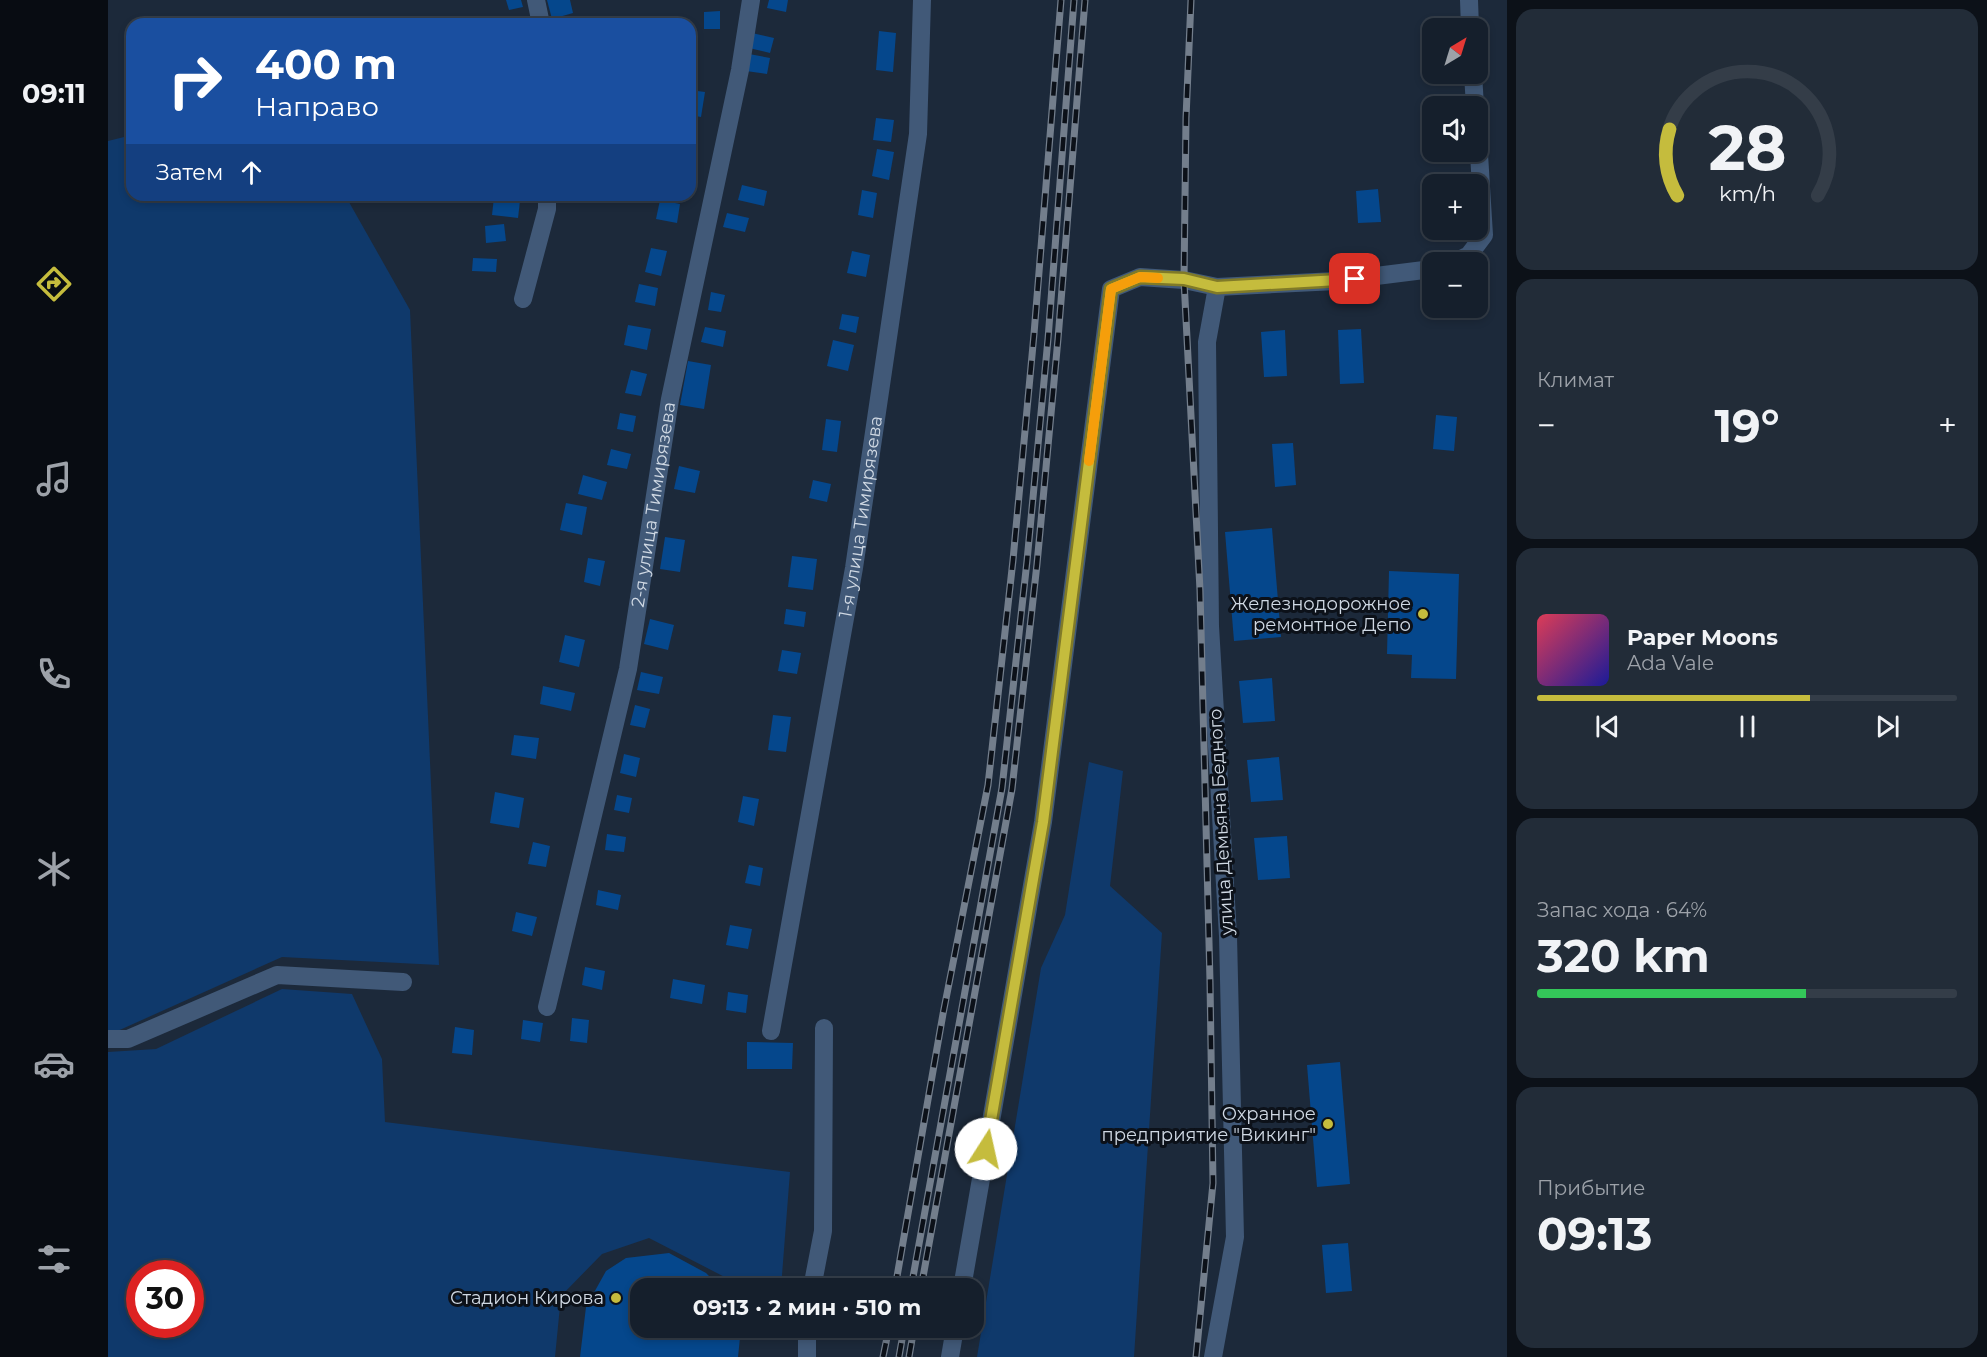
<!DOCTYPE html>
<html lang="ru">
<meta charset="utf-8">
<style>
:root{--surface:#151f2c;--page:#222c38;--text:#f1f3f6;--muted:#9da2a9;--line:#343d48;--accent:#c5bc3d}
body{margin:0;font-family:Montserrat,sans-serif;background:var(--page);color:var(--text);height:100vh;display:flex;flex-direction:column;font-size:22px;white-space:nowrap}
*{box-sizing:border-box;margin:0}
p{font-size:20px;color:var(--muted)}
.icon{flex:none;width:33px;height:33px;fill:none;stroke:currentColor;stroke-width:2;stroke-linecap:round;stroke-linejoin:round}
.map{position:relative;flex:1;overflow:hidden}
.drawer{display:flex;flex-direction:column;gap:9px;padding:9px;background:#0c1118;width:480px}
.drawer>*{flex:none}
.top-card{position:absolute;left:18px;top:18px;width:570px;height:183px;border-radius:18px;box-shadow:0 3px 9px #0003,0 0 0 2px var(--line);background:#1a4fa0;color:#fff;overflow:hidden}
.needle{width:39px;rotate:38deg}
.fabs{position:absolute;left:1314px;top:18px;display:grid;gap:12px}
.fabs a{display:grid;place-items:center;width:66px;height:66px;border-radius:12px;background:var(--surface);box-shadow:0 3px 9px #0003,0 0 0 2px var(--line);font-size:30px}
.speed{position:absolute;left:18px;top:1260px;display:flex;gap:12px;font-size:30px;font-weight:700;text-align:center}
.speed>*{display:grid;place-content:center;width:78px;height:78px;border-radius:50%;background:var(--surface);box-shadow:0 3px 9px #0003,0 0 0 2px var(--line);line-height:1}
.speed .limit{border:9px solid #d22;background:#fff;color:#111}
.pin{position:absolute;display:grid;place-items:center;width:51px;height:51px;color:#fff;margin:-26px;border-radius:12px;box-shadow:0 3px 9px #0006}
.me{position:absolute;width:66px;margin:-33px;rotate:10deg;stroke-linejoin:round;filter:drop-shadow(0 0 4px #0008)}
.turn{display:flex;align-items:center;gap:21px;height:126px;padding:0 30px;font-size:27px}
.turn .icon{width:78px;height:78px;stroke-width:2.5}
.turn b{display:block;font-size:42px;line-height:51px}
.then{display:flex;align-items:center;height:57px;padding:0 30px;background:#0003;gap:12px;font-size:22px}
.big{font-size:45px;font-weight:700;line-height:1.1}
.drawer .tile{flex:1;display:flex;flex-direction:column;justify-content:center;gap:9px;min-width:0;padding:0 21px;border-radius:18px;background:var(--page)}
.drawer .dial{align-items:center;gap:0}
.dial svg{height:156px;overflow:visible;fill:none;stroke:var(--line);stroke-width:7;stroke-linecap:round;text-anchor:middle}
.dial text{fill:var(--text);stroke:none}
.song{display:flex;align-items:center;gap:18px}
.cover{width:72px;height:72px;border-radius:9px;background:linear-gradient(135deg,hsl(350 70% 55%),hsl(240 70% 35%))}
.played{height:6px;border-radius:3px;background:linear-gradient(90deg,var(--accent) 65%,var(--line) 65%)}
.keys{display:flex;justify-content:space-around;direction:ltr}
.heat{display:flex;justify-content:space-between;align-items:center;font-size:33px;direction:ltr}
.charge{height:9px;border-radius:4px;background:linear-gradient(90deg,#34c759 64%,var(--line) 0)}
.trip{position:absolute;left:522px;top:1278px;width:354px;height:60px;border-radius:18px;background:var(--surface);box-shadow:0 3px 9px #0003,0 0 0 2px var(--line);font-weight:700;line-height:60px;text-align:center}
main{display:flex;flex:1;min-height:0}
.tab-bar{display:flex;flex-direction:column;width:108px;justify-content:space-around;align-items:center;background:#080c12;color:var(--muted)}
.tab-bar .icon{width:42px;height:42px}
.tab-bar .active{color:var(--accent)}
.tab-bar b{font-size:27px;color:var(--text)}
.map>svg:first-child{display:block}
.green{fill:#0f396b;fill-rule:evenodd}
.building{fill:#05478c}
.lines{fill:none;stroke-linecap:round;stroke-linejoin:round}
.minor{stroke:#415978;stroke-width:18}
.rail-casing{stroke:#737e8c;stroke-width:7}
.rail{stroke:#0c1119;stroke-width:4.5;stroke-dasharray:14;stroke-linecap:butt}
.route-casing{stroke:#807a28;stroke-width:15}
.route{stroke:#c5bc3d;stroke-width:10}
.slow{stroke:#f59e0b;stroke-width:10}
.poi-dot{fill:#c5bc3d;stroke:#0c1119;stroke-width:2}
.labels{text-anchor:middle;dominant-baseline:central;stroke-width:6;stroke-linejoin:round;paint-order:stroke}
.street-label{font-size:18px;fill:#d0d9e4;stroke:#0c1119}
.poi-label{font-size:18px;fill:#d0d9e4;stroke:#0c1119;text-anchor:end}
</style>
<main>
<nav class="tab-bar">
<b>09:11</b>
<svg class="icon active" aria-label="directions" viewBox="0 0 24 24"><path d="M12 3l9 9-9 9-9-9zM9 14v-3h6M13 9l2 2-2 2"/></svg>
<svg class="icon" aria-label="music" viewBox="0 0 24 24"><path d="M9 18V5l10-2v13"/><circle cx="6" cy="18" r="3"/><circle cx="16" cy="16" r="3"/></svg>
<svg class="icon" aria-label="phone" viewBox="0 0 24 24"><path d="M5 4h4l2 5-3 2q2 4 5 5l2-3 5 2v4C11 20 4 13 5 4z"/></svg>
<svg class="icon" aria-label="climate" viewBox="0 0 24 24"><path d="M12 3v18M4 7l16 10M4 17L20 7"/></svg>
<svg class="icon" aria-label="car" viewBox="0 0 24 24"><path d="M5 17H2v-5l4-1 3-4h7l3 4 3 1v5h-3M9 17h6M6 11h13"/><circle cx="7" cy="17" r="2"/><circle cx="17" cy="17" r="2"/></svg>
<svg class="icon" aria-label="filters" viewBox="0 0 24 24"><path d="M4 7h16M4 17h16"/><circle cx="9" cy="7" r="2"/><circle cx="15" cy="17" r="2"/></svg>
</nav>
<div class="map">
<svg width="1399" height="1357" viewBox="0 0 1399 1357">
<rect width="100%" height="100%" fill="#1c293a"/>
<g class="green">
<path d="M 24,135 L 24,195 L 237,195 L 302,310 L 331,965 L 174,957 L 5,1033 L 0,1033 L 0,141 Z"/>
<path d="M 981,762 L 1015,771 L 1002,886 L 1054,933 L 1026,1357 L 869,1357 L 933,968 L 957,915 Z"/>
<path d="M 174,989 L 244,994 L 274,1059 L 277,1122 L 682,1172 L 673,1288 L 638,1288 L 541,1238 L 494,1254 L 453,1296 L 447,1357 L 0,1357 L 0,1052 L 48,1049 ZM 32,1274 L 82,1274 L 82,1324 L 32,1324 Z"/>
</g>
<g class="building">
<path d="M 398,0 L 413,0 L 415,7 L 401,10 Z"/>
<path d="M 439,0 L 462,0 L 465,13 L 444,19 Z"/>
<path d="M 661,0 L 680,0 L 678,12 L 659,8 Z"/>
<path d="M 612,11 L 612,29 L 596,29 L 596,12 Z"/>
<path d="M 771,31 L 788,33 L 785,72 L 768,70 Z"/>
<path d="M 644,33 L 666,38 L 662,53 L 641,48 Z"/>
<path d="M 641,54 L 662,58 L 659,74 L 638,71 Z"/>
<path d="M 582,90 L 597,92 L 593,117 L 582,115 Z"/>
<path d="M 768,118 L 786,120 L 783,142 L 765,140 Z"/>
<path d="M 582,139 L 588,139 L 586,155 L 582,155 Z"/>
<path d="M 769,149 L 786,152 L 781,180 L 764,176 Z"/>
<path d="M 634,185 L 659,191 L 656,206 L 630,200 Z"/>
<path d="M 1270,189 L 1273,222 L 1250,223 L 1248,191 Z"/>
<path d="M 754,190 L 769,193 L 765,218 L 750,215 Z"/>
<path d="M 386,197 L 412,201 L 410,218 L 384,215 Z"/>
<path d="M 552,200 L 572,204 L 569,223 L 548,219 Z"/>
<path d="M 619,213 L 641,218 L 637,232 L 615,227 Z"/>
<path d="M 396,224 L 398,241 L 378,243 L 377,226 Z"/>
<path d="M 543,248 L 559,251 L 553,276 L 537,272 Z"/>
<path d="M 744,251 L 762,255 L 758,277 L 739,273 Z"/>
<path d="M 365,258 L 389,259 L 388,272 L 364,271 Z"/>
<path d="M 531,284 L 550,288 L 547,306 L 527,302 Z"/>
<path d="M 603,292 L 617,295 L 613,312 L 600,310 Z"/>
<path d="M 734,314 L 751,317 L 748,333 L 731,329 Z"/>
<path d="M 520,325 L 543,329 L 539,350 L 516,345 Z"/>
<path d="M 597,327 L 618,331 L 615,347 L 593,342 Z"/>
<path d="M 1253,329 L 1256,383 L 1232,384 L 1230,330 Z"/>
<path d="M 1177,330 L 1179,376 L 1156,377 L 1153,332 Z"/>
<path d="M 725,340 L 746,345 L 740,371 L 719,366 Z"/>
<path d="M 580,361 L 603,365 L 596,409 L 572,405 Z"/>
<path d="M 523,370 L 539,374 L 533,396 L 517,393 Z"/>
<path d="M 512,413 L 528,416 L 525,432 L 509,429 Z"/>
<path d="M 1328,415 L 1349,417 L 1346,451 L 1325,449 Z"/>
<path d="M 718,419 L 733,421 L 729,452 L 714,450 Z"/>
<path d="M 1185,443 L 1188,485 L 1167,487 L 1164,444 Z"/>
<path d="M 503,449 L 523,454 L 519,469 L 499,465 Z"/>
<path d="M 571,466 L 592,471 L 587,493 L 566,489 Z"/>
<path d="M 475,475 L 499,482 L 494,500 L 470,494 Z"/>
<path d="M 705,480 L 723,484 L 719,502 L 701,498 Z"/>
<path d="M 458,503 L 479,507 L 474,535 L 452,530 Z"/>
<path d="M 1164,528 L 1173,637 L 1126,641 L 1117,532 Z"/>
<path d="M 557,537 L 577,540 L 572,572 L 552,569 Z"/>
<path d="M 684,556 L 709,559 L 705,590 L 680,587 Z"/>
<path d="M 480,558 L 497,561 L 492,586 L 476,582 Z"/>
<path d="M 1281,571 L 1351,574 L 1348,679 L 1303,678 L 1304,655 L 1279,654 Z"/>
<path d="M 678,609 L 698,612 L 696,627 L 676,624 Z"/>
<path d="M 542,619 L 566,625 L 560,650 L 536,644 Z"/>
<path d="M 457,635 L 477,640 L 471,667 L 451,662 Z"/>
<path d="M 674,650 L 693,653 L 689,674 L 670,671 Z"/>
<path d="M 533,672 L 555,677 L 551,694 L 529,690 Z"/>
<path d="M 1164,678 L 1167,721 L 1135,723 L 1131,681 Z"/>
<path d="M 435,686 L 467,693 L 463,711 L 432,704 Z"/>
<path d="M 527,705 L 542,709 L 537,728 L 522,725 Z"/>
<path d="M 665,715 L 683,717 L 678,752 L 660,750 Z"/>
<path d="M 406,735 L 431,738 L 428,759 L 403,755 Z"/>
<path d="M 516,754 L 532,758 L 528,777 L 512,773 Z"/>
<path d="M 1171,757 L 1175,800 L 1143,802 L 1139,760 Z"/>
<path d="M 387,792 L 416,798 L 411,828 L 382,823 Z"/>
<path d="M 509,795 L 524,798 L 521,813 L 506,810 Z"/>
<path d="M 635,796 L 651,799 L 646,826 L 630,822 Z"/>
<path d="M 499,834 L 518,837 L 516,852 L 497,850 Z"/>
<path d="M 1179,836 L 1182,878 L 1150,880 L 1146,838 Z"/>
<path d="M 425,842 L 442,846 L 438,867 L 420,864 Z"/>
<path d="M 641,865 L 655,868 L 652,886 L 637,883 Z"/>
<path d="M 490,890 L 513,895 L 510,910 L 488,905 Z"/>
<path d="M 408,912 L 429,917 L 424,936 L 404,931 Z"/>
<path d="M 622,925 L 644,929 L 640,949 L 618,945 Z"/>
<path d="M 477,967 L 497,971 L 494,990 L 474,985 Z"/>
<path d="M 565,979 L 597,985 L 594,1004 L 562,998 Z"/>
<path d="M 620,992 L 640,995 L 638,1013 L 618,1010 Z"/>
<path d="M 464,1018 L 481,1020 L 479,1043 L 462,1041 Z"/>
<path d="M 415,1020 L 435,1023 L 432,1042 L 413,1039 Z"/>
<path d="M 347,1027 L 366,1030 L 364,1055 L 344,1053 Z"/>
<path d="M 639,1042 L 685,1043 L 684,1069 L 639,1069 Z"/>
<path d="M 1232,1062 L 1242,1184 L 1209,1187 L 1199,1065 Z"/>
<path d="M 1240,1243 L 1244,1291 L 1218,1293 L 1214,1245 Z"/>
<path d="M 561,1253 L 598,1273 L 613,1288 L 532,1288 L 532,1328 L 633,1328 L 630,1357 L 472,1357 L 478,1307 L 498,1271 L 518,1258 Z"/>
</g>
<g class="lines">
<g class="minor">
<path d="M 428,0 L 433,24"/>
<path d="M 1361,0 L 1362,28"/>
<path d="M 1365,74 L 1367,106"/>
<path d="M 1347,262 L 1361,255 L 1376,235 L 1370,138"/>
<path d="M 415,299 L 439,209 L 439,195"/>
<path id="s1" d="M 439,1007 L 520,669 L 562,399 L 632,70 L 643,0"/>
<path id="s2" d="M 663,1031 L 746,568 L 810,134 L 814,0"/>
<path d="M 0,1039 L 20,1039 L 169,975 L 295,982"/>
<path d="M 704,1288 L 715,1231 L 716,1028"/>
<path d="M 854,1288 L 935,822 L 1003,289 L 1032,277 L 1076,280 L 1109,287 L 1228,281 L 1324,269"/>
<path d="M 699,1357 L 699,1328"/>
<path d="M 842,1357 L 847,1328"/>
<path d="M 1105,1357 L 1127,1237 L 1120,936 L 1102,626 L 1099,342 L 1109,287"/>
</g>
<g class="rail-casing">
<g id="rail">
<path d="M 1083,0 L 1078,118 L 1076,280 L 1092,590 L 1102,981 L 1105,1183 L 1088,1357"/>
<path d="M 787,1288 L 835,1014 L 880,785 L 905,560 L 926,334 L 953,0"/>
<path d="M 803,1288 L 894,788 L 919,561 L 940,339 L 966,0"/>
<path d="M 813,1288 L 904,789 L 929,564 L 950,339 L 977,0"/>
<path d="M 775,1357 L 781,1328"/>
<path d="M 791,1357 L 796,1328"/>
<path d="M 801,1357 L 806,1328"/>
</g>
</g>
<use href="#rail" class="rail"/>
</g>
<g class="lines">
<g class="route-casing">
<path id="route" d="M 878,1149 L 935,822 L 1003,289 L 1032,277 L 1076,279 L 1109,287 L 1247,279"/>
</g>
<use href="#route" class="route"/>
<path class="slow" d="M 981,461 L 1003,289 L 1032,277 L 1050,278"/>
</g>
<g class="poi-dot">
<circle cx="1315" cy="614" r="6"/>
<circle cx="1220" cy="1124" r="6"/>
<circle cx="508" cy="1298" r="6"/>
</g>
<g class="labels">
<g class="street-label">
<text stroke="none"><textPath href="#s1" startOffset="514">2-я улица Тимирязева</textPath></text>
<text stroke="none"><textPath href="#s2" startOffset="522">1-я улица Тимирязева</textPath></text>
<text transform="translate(1113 822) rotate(-93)">улица Демьяна Бедного</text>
</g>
<g class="poi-label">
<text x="1303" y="604">Железнодорожное<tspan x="1303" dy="21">ремонтное Депо</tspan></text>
<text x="1208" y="1114">Охранное<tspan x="1208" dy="21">предприятие "Викинг"</tspan></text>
<text x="496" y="1298">Стадион Кирова</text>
</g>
</g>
</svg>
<div class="fabs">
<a><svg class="needle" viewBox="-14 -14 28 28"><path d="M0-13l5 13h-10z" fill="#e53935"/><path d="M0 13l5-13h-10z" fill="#9da2a9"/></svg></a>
<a><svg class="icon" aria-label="sound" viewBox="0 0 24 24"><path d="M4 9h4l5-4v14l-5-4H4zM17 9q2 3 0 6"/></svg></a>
<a>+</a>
<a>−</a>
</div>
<div class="speed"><div class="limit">30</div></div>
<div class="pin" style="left:1247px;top:279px;background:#d93025"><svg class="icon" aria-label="arrive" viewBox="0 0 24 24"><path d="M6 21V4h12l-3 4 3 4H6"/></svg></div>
<svg class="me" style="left:878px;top:1149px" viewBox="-20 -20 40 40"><circle r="19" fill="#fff"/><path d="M0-13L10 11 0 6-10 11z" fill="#c5bc3d"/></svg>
<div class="trip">09:13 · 2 мин · 510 m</div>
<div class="top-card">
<div class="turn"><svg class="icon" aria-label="right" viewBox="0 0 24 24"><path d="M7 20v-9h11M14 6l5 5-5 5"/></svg><div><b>400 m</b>Направо</div></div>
<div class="then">Затем<svg class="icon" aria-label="ahead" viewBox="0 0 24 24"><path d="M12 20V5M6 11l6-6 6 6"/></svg></div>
</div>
</div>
<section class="drawer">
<div class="tile dial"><svg viewBox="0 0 100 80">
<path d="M14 69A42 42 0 1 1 86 69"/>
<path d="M14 69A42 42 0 0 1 10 35" stroke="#c5bc3d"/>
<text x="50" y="56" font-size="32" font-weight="700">28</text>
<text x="50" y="72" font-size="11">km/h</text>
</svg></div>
<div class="tile"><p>Климат</p>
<div class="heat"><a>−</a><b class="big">19°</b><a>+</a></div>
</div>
<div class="tile">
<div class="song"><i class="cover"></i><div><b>Paper Moons</b><p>Ada Vale</p></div></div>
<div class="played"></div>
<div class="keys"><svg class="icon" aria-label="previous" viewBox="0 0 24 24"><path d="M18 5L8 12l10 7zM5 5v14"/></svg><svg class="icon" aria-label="pause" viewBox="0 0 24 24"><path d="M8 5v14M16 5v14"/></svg><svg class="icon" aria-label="next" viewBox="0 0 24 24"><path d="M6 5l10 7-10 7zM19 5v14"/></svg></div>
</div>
<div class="tile"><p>Запас хода · 64%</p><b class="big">320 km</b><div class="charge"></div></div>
<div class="tile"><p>Прибытие</p><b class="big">09:13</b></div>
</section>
</main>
